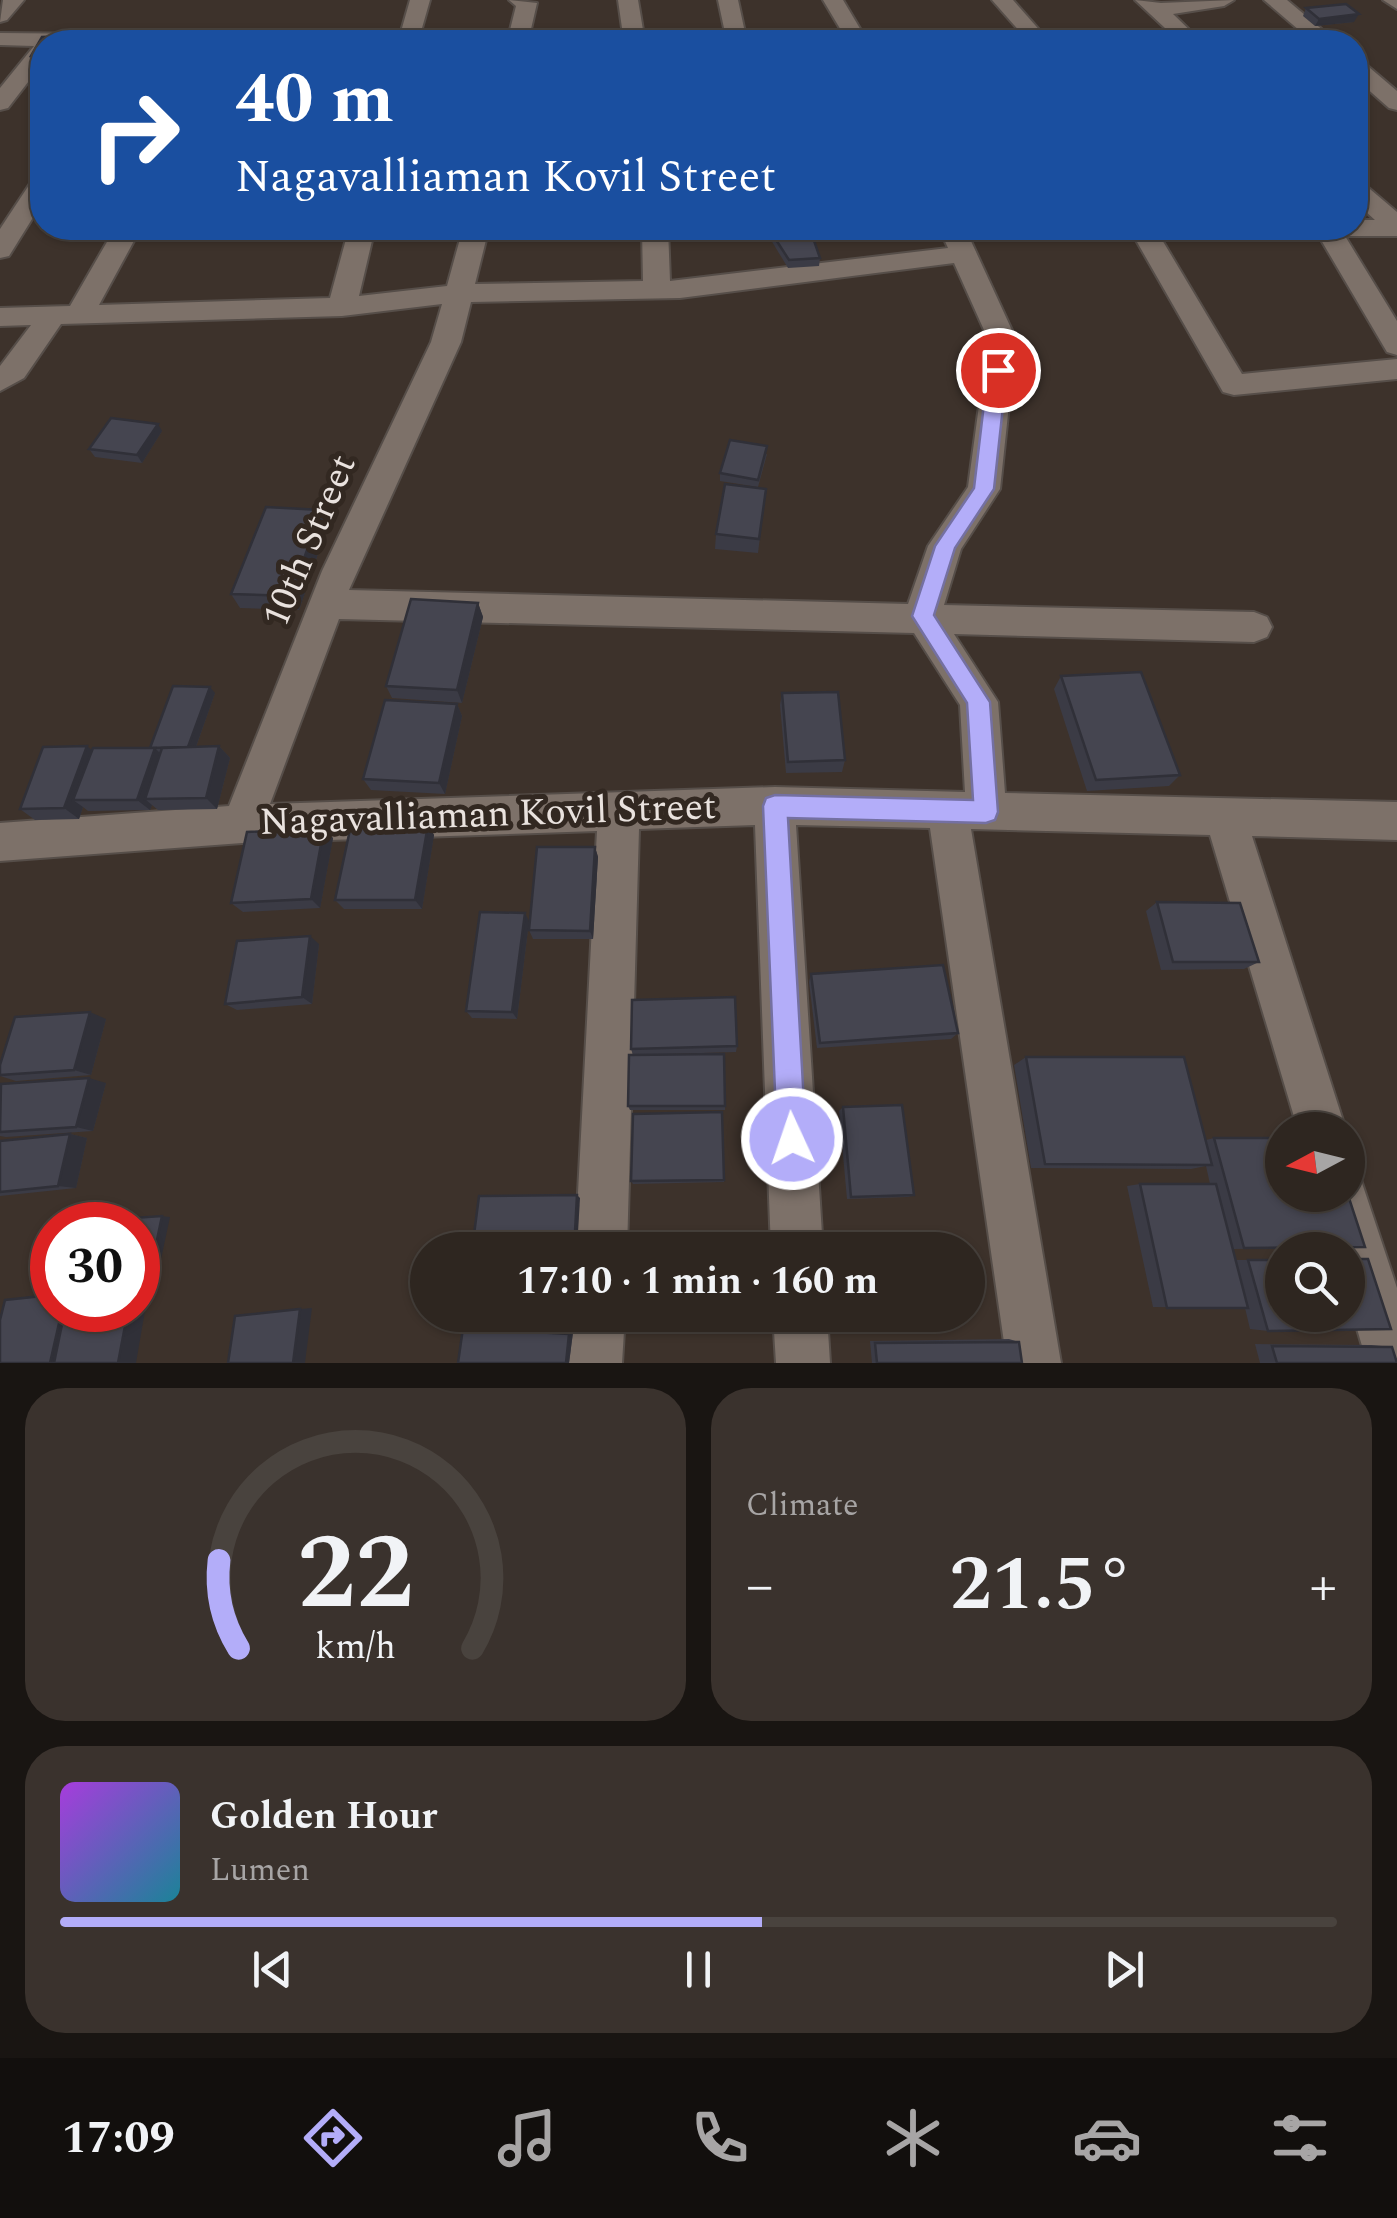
<!DOCTYPE html>
<meta charset="utf-8">
<style>
:root{--surface:#2e2620;--page:#3a322d;--text:#f1f3f6;--muted:#a7a5a5;--line:#49433e;--accent:#b3adf9}
body{margin:0;font-family:Spectral,serif;background:var(--page);color:var(--text);height:100vh;display:flex;flex-direction:column;font-size:38px;white-space:nowrap}
*{box-sizing:border-box;margin:0}
p{font-size:32px;color:var(--muted)}
.icon{flex:none;width:55px;height:55px;fill:none;stroke:currentColor;stroke-width:2;stroke-linecap:round;stroke-linejoin:round}
.map{position:relative;height:1363px;overflow:hidden}
.sheet{display:flex;flex-direction:column;gap:25px;padding:25px;background:#191512;flex:1}
.sheet>*{flex:none}
.hud{position:absolute;left:30px;top:30px;width:1338px;height:210px;border-radius:40px;box-shadow:0 2px 8px #0004,0 0 0 2px var(--line);background:#1a4fa0;color:#fff;overflow:hidden}
.needle{width:65px;rotate:263deg}
.controls{position:absolute;left:1265px;top:1112px;display:grid;gap:20px}
.controls a{display:grid;place-items:center;width:100px;height:100px;border-radius:50%;background:var(--surface);box-shadow:0 2px 8px #0004,0 0 0 2px var(--line);font-size:50px}
.speed{position:absolute;left:30px;top:1202px;display:flex;gap:20px;font-size:50px;font-weight:700;text-align:center}
.speed>*{display:grid;place-content:center;width:130px;height:130px;border-radius:50%;background:var(--surface);box-shadow:0 2px 8px #0004,0 0 0 2px var(--line);line-height:1}
.speed .limit{border:15px solid #d22;background:#fff;color:#111}
.pin{position:absolute;display:grid;place-items:center;width:85px;height:85px;color:#fff;margin:-42px;border:5px solid #fff;border-radius:50%;box-shadow:0 2px 10px #0007}
.me{position:absolute;width:110px;margin:-55px;rotate:357deg;stroke-linejoin:round;filter:drop-shadow(0 0 8px #0008)}
.turn{display:flex;align-items:center;gap:35px;height:210px;padding:0 40px;font-size:45px}
.turn .icon{width:130px;height:130px;stroke-width:2.5}
.turn b{display:block;font-size:70px;line-height:85px}
.big{font-size:75px;font-weight:700;line-height:1.1}
.sheet .tile{flex:1;display:flex;flex-direction:column;justify-content:center;gap:15px;min-width:0;padding:0 35px;border-radius:40px;background:var(--page)}
.sheet .dial{align-items:center;gap:0}
.dial svg{height:260px;overflow:visible;fill:none;stroke:var(--line);stroke-width:7;stroke-linecap:round;text-anchor:middle}
.dial text{fill:var(--text);stroke:none}
.song{display:flex;align-items:center;gap:30px}
.cover{width:120px;height:120px;border-radius:15px;background:linear-gradient(135deg,hsl(280 70% 55%),hsl(190 70% 35%))}
.played{height:10px;border-radius:5px;background:linear-gradient(90deg,var(--accent) 55%,var(--line) 55%)}
.keys{display:flex;justify-content:space-around;direction:ltr}
.heat{display:flex;justify-content:space-between;align-items:center;font-size:55px;direction:ltr}
.sheet .tiles{flex:1;display:grid;gap:25px;grid-template-columns:1fr 1fr}
.tile:last-child{grid-column:span 2}
.trip{position:absolute;left:410px;top:1232px;width:575px;height:100px;border-radius:50px;background:var(--surface);box-shadow:0 2px 8px #0004,0 0 0 2px var(--line);font-weight:700;line-height:100px;text-align:center}
.tabs{display:flex;height:160px;justify-content:space-around;align-items:center;background:#120f0d;color:var(--muted)}
.tabs .icon{width:70px;height:70px}
.tabs .current{color:var(--accent)}
.tabs b{font-size:45px;color:var(--text)}
.map>svg:first-child{display:block}
.lines{fill:none;stroke-linecap:round;stroke-linejoin:round}
.street-casing{stroke:#564e49;stroke-width:4}
.street{fill:#7d7169;fill-rule:evenodd}
.wall{fill:#3b3b45}
.shaded-wall{fill:#303038}
.building{fill:#454550;stroke:#303038;stroke-width:2.5}
.route{fill:#b3adf9;stroke:#7470a2;stroke-width:2.5}
.labels{text-anchor:middle;dominant-baseline:central;stroke-width:10;stroke-linejoin:round;paint-order:stroke}
.street-label{font-size:38px;fill:#e9e2de;stroke:#322821}
</style>
<div class="map">
<svg width="1397" height="1363" viewBox="0 0 1397 1363">
<rect width="100%" height="100%" fill="#3d322b"/>
<g class="lines">
<g class="street-casing">
<g id="street">
<path d="M 3,0 L 24,0 L 7,20 L 0,22 Z"/>
<path d="M 410,0 L 430,0 L 418,42 L 398,42 Z"/>
<path d="M 509,0 L 537,3 L 528,42 L 507,42 L 516,6 Z"/>
<path d="M 618,0 L 638,0 L 645,42 L 624,42 Z"/>
<path d="M 718,0 L 738,0 L 747,42 L 727,42 Z"/>
<path d="M 823,0 L 843,0 L 868,42 L 848,42 Z"/>
<path d="M 992,0 L 1013,0 L 1050,42 L 1029,42 Z"/>
<path d="M 1135,0 L 1161,3 L 1234,0 L 1224,6 L 1173,14 L 1202,42 L 1180,42 Z"/>
<path d="M 1264,0 L 1287,0 L 1337,42 L 1313,42 Z"/>
<path d="M 1383,0 L 1397,0 L 1397,9 Z"/>
<path d="M 0,33 L 294,36 L 305,42 L 42,42 L 42,64 L 8,108 L 0,110 L 0,88 L 34,46 L 0,45 Z"/>
<path d="M 1355,60 L 1363,62 L 1397,91 L 1397,110 L 1389,108 L 1355,78 Z"/>
<path d="M 42,176 L 42,203 L 9,256 L 0,258 L 0,229 L 33,179 Z"/>
<path d="M 1355,181 L 1364,184 L 1397,212 L 1397,236 L 1345,236 L 1397,321 L 1397,355 L 1387,352 L 1314,228 L 1355,228 L 1355,220 L 1375,220 L 1355,202 Z"/>
<path d="M 115,228 L 141,228 L 99,305 L 330,298 L 349,228 L 375,228 L 359,296 L 447,286 L 463,228 L 489,228 L 475,284 L 643,281 L 642,228 L 668,228 L 670,281 L 948,248 L 939,228 L 965,228 L 1016,339 L 1000,489 L 961,549 L 944,605 L 1254,612 L 1267,617 L 1272,627 L 1267,637 L 1254,642 L 954,634 L 998,702 L 1005,793 L 1397,802 L 1397,840 L 1252,836 L 1346,1130 L 1298,1130 L 1210,835 L 971,829 L 1061,1363 L 1007,1363 L 930,828 L 796,825 L 823,1250 L 771,1250 L 755,825 L 639,829 L 627,1250 L 575,1250 L 597,831 L 242,843 L 0,861 L 0,823 L 229,806 L 322,571 L 431,342 L 442,304 L 342,316 L 61,324 L 24,378 L 0,391 L 0,366 L 31,325 L 0,326 L 0,308 L 70,306 ZM 954,263 L 988,339 L 968,487 L 928,546 L 908,604 L 349,590 L 461,342 L 471,302 L 680,298 ZM 339,619 L 914,633 L 960,705 L 965,792 L 775,787 L 270,804 Z"/>
<path d="M 1129,228 L 1155,228 L 1242,374 L 1397,359 L 1397,379 L 1234,395 L 1223,392 Z"/>
<path d="M 1348,1172 L 1360,1177 L 1397,1288 L 1397,1363 L 1367,1363 L 1348,1298 L 1348,1250 L 1333,1250 L 1317,1195 L 1348,1195 Z"/>
<path d="M 571,1315 L 625,1315 L 622,1363 L 568,1363 Z"/>
<path d="M 773,1315 L 827,1315 L 830,1363 L 776,1363 Z"/>
</g>
</g>
<use href="#street" class="street"/>
</g>
<g class="wall">
<path d="M 1306,8 L 1354,22 L 1315,26 L 1303,16 Z"/>
<path d="M 104,35 L 108,42 L 42,42 L 42,71 L 39,72 L 31,56 L 42,37 Z"/>
<path d="M 771,232 L 820,258 L 819,266 L 788,268 L 771,240 Z"/>
<path d="M 162,431 L 142,463 L 95,457 L 89,449 Z"/>
<path d="M 767,454 L 758,487 L 720,481 L 720,473 Z"/>
<path d="M 766,489 L 758,553 L 715,549 L 716,534 Z"/>
<path d="M 328,524 L 299,610 L 240,608 L 231,594 Z"/>
<path d="M 478,603 L 483,617 L 462,703 L 392,698 L 386,686 Z"/>
<path d="M 1061,676 L 1180,775 L 1169,786 L 1087,791 L 1054,689 Z"/>
<path d="M 215,693 L 196,747 L 219,746 L 230,758 L 217,809 L 158,810 L 152,805 L 150,810 L 88,811 L 83,807 L 79,819 L 35,820 L 20,809 L 93,751 L 150,748 Z"/>
<path d="M 782,693 L 845,760 L 842,772 L 786,773 L 780,705 Z"/>
<path d="M 457,704 L 462,716 L 445,794 L 371,790 L 363,779 Z"/>
<path d="M 428,825 L 434,835 L 422,909 L 344,909 L 335,900 Z"/>
<path d="M 333,838 L 320,908 L 243,912 L 231,903 Z"/>
<path d="M 595,847 L 598,857 L 593,939 L 533,939 L 529,930 Z"/>
<path d="M 1157,902 L 1259,962 L 1244,969 L 1161,970 L 1146,911 Z"/>
<path d="M 529,921 L 517,1019 L 472,1018 L 466,1011 Z"/>
<path d="M 319,944 L 312,1004 L 237,1010 L 225,1004 Z"/>
<path d="M 811,974 L 958,1033 L 951,1039 L 817,1048 L 809,982 Z"/>
<path d="M 106,1019 L 91,1075 L 16,1081 L 0,1076 L 0,1065 Z"/>
<path d="M 737,1046 L 736,1052 L 633,1055 L 631,1049 Z"/>
<path d="M 1026,1057 L 1206,1140 L 1214,1138 L 1365,1247 L 1233,1249 L 1236,1260 L 1282,1260 L 1268,1331 L 1250,1329 L 1245,1308 L 1153,1307 L 1127,1186 L 1140,1184 L 1210,1184 L 1206,1166 L 1191,1169 L 1031,1168 L 1014,1065 Z"/>
<path d="M 106,1083 L 93,1131 L 6,1137 L 0,1136 L 0,1086 Z"/>
<path d="M 628,1106 L 725,1106 L 725,1110 L 630,1110 Z"/>
<path d="M 843,1107 L 914,1195 L 908,1197 L 847,1199 L 839,1111 Z"/>
<path d="M 70,1134 L 87,1138 L 76,1188 L 0,1196 L 0,1141 Z"/>
<path d="M 724,1180 L 724,1182 L 633,1184 L 631,1181 Z"/>
<path d="M 470,1326 L 573,1332 L 569,1363 L 458,1363 L 463,1328 Z"/>
<path d="M 1009,1339 L 1019,1342 L 1022,1363 L 872,1363 L 870,1341 Z"/>
<path d="M 1255,1344 L 1371,1345 L 1392,1347 L 1397,1363 L 1260,1363 Z"/>
</g>
<g class="shaded-wall">
<path d="M 1359,14 L 1354,22 L 1315,26 L 1319,19 Z"/>
<path d="M 158,424 L 162,431 L 142,463 L 137,455 Z"/>
<path d="M 321,510 L 328,524 L 299,610 L 291,596 Z"/>
<path d="M 478,603 L 483,617 L 462,703 L 457,690 Z"/>
<path d="M 210,687 L 215,693 L 193,755 L 188,749 Z"/>
<path d="M 457,704 L 462,716 L 445,794 L 439,783 Z"/>
<path d="M 87,746 L 100,757 L 73,800 L 83,807 L 79,819 L 64,808 Z"/>
<path d="M 219,746 L 230,758 L 217,809 L 206,798 Z"/>
<path d="M 155,748 L 167,760 L 145,799 L 152,805 L 150,810 L 137,800 Z"/>
<path d="M 428,825 L 434,835 L 422,909 L 415,900 Z"/>
<path d="M 324,828 L 333,838 L 320,908 L 311,899 Z"/>
<path d="M 595,847 L 598,857 L 593,939 L 590,931 Z"/>
<path d="M 525,913 L 529,921 L 517,1019 L 512,1012 Z"/>
<path d="M 310,936 L 319,944 L 312,1004 L 302,997 Z"/>
<path d="M 90,1012 L 106,1019 L 91,1075 L 74,1070 Z"/>
<path d="M 89,1078 L 106,1083 L 93,1131 L 76,1127 Z"/>
<path d="M 70,1134 L 87,1138 L 76,1188 L 58,1186 Z"/>
<path d="M 577,1195 L 580,1198 L 577,1250 L 574,1250 Z"/>
<path d="M 162,1216 L 170,1217 L 157,1278 L 149,1278 Z"/>
<path d="M 138,1299 L 147,1299 L 136,1363 L 118,1363 L 128,1310 L 138,1310 Z"/>
<path d="M 312,1308 L 305,1363 L 293,1363 L 300,1309 Z"/>
<path d="M 62,1310 L 80,1310 L 69,1363 L 50,1363 Z"/>
<path d="M 573,1332 L 569,1363 L 566,1363 L 569,1334 Z"/>
</g>
<g class="building">
<path d="M 1346,4 L 1359,14 L 1319,19 L 1306,8 Z"/>
<path d="M 104,35 L 100,42 L 42,42 L 42,56 L 31,56 L 42,37 Z"/>
<path d="M 810,229 L 820,258 L 789,260 L 771,232 Z"/>
<path d="M 111,418 L 158,424 L 137,455 L 89,449 Z"/>
<path d="M 730,440 L 767,446 L 758,480 L 720,473 Z"/>
<path d="M 725,484 L 766,489 L 759,539 L 716,534 Z"/>
<path d="M 266,507 L 321,510 L 291,596 L 231,594 Z"/>
<path d="M 411,599 L 478,603 L 457,690 L 386,686 Z"/>
<path d="M 1141,672 L 1180,775 L 1096,780 L 1061,676 Z"/>
<path d="M 173,686 L 210,687 L 188,747 L 150,748 Z"/>
<path d="M 838,692 L 845,760 L 788,762 L 782,693 Z"/>
<path d="M 385,700 L 457,704 L 439,783 L 363,779 Z"/>
<path d="M 87,746 L 64,808 L 20,809 L 43,747 Z"/>
<path d="M 219,746 L 206,798 L 145,799 L 162,748 Z"/>
<path d="M 93,748 L 155,748 L 137,800 L 73,800 Z"/>
<path d="M 351,825 L 428,825 L 415,900 L 335,900 Z"/>
<path d="M 324,828 L 311,899 L 231,903 L 247,832 Z"/>
<path d="M 537,847 L 595,847 L 590,931 L 529,930 Z"/>
<path d="M 1157,902 L 1240,903 L 1259,962 L 1173,962 Z"/>
<path d="M 480,912 L 525,913 L 512,1012 L 466,1011 Z"/>
<path d="M 310,936 L 302,997 L 225,1004 L 237,941 Z"/>
<path d="M 943,965 L 958,1033 L 820,1043 L 811,974 Z"/>
<path d="M 735,997 L 737,1046 L 631,1049 L 632,1000 Z"/>
<path d="M 90,1012 L 74,1070 L 0,1075 L 0,1065 L 15,1017 Z"/>
<path d="M 724,1054 L 725,1106 L 628,1106 L 629,1055 Z"/>
<path d="M 1026,1057 L 1184,1057 L 1212,1165 L 1045,1164 Z"/>
<path d="M 89,1078 L 76,1127 L 0,1132 L 1,1084 Z"/>
<path d="M 902,1105 L 914,1195 L 851,1197 L 843,1107 Z"/>
<path d="M 722,1112 L 724,1180 L 631,1181 L 633,1114 Z"/>
<path d="M 70,1134 L 58,1186 L 0,1192 L 0,1141 Z"/>
<path d="M 1214,1138 L 1282,1138 L 1282,1195 L 1348,1195 L 1365,1247 L 1244,1248 Z"/>
<path d="M 1140,1184 L 1216,1184 L 1248,1308 L 1167,1308 Z"/>
<path d="M 577,1195 L 574,1250 L 472,1250 L 479,1196 Z"/>
<path d="M 162,1216 L 149,1278 L 138,1279 L 138,1225 L 103,1225 L 104,1220 Z"/>
<path d="M 1348,1259 L 1368,1259 L 1391,1329 L 1268,1331 L 1248,1260 L 1282,1260 L 1282,1315 L 1348,1315 Z"/>
<path d="M 52,1295 L 52,1310 L 62,1310 L 50,1363 L 0,1363 L 0,1320 L 5,1300 Z"/>
<path d="M 300,1309 L 293,1363 L 228,1363 L 235,1316 Z"/>
<path d="M 65,1310 L 128,1310 L 118,1363 L 54,1363 Z"/>
<path d="M 463,1328 L 569,1334 L 566,1363 L 458,1363 Z"/>
<path d="M 1019,1342 L 1022,1363 L 877,1363 L 875,1343 Z"/>
<path d="M 1272,1346 L 1392,1347 L 1397,1363 L 1277,1363 Z"/>
</g>
<path class="route" d="M 998,364 L 1007,370 L 994,489 L 955,548 L 934,615 L 990,702 L 998,812 L 995,820 L 986,823 L 788,818 L 806,1139 L 802,1149 L 792,1154 L 781,1149 L 777,1139 L 763,806 L 766,798 L 775,795 L 973,800 L 967,703 L 912,616 L 935,546 L 974,488 L 988,370 Z"/>
<g class="labels">
<g class="street-label">
<text transform="translate(310 541) rotate(-67)">10th Street</text>
<text transform="translate(488 815) rotate(-2)">Nagavalliaman Kovil Street</text>
</g>
</g>
</svg>
<div class="controls">
<a><svg class="needle" viewBox="-14 -14 28 28"><path d="M0-13l5 13h-10z" fill="#e53935"/><path d="M0 13l5-13h-10z" fill="#a7a5a5"/></svg></a>
<a><svg class="icon" aria-label="search" viewBox="0 0 24 24"><circle cx="10" cy="10" r="6"/><path d="M15 15l6 6"/></svg></a>
</div>
<div class="speed"><div class="limit">30</div></div>
<div class="pin" style="left:998px;top:370px;background:#d93025"><svg class="icon" aria-label="arrive" viewBox="0 0 24 24"><path d="M6 21V4h12l-3 4 3 4H6"/></svg></div>
<svg class="me" style="left:792px;top:1139px" viewBox="-20 -20 40 40"><circle r="17" fill="#b3adf9" stroke="#fff" stroke-width="3"/><path d="M0-11L8 9 0 5-8 9z" fill="#fff"/></svg>
<div class="trip">17:10 · 1 min · 160 m</div>
<div class="hud">
<div class="turn"><svg class="icon" aria-label="right" viewBox="0 0 24 24"><path d="M7 20v-9h11M14 6l5 5-5 5"/></svg><div><b>40 m</b>Nagavalliaman Kovil Street</div></div>
</div>
</div>
<section class="sheet">
<div class="tiles">
<div class="tile dial"><svg viewBox="0 0 100 80">
<path d="M14 69A42 42 0 1 1 86 69"/>
<path d="M14 69A42 42 0 0 1 8 42" stroke="#b3adf9"/>
<text x="50" y="56" font-size="32" font-weight="700">22</text>
<text x="50" y="72" font-size="11">km/h</text>
</svg></div>
<div class="tile"><p>Climate</p>
<div class="heat"><a>−</a><b class="big">21.5°</b><a>+</a></div>
</div>
<div class="tile">
<div class="song"><i class="cover"></i><div><b>Golden Hour</b><p>Lumen</p></div></div>
<div class="played"></div>
<div class="keys"><svg class="icon" aria-label="previous" viewBox="0 0 24 24"><path d="M18 5L8 12l10 7zM5 5v14"/></svg><svg class="icon" aria-label="pause" viewBox="0 0 24 24"><path d="M8 5v14M16 5v14"/></svg><svg class="icon" aria-label="next" viewBox="0 0 24 24"><path d="M6 5l10 7-10 7zM19 5v14"/></svg></div>
</div>
</div>
</section>
<nav class="tabs">
<b>17:09</b>
<svg class="icon current" aria-label="directions" viewBox="0 0 24 24"><path d="M12 3l9 9-9 9-9-9zM9 14v-3h6M13 9l2 2-2 2"/></svg>
<svg class="icon" aria-label="music" viewBox="0 0 24 24"><path d="M9 18V5l10-2v13"/><circle cx="6" cy="18" r="3"/><circle cx="16" cy="16" r="3"/></svg>
<svg class="icon" aria-label="phone" viewBox="0 0 24 24"><path d="M5 4h4l2 5-3 2q2 4 5 5l2-3 5 2v4C11 20 4 13 5 4z"/></svg>
<svg class="icon" aria-label="climate" viewBox="0 0 24 24"><path d="M12 3v18M4 7l16 10M4 17L20 7"/></svg>
<svg class="icon" aria-label="car" viewBox="0 0 24 24"><path d="M5 17H2v-5l4-1 3-4h7l3 4 3 1v5h-3M9 17h6M6 11h13"/><circle cx="7" cy="17" r="2"/><circle cx="17" cy="17" r="2"/></svg>
<svg class="icon" aria-label="filters" viewBox="0 0 24 24"><path d="M4 7h16M4 17h16"/><circle cx="9" cy="7" r="2"/><circle cx="15" cy="17" r="2"/></svg>
</nav>
